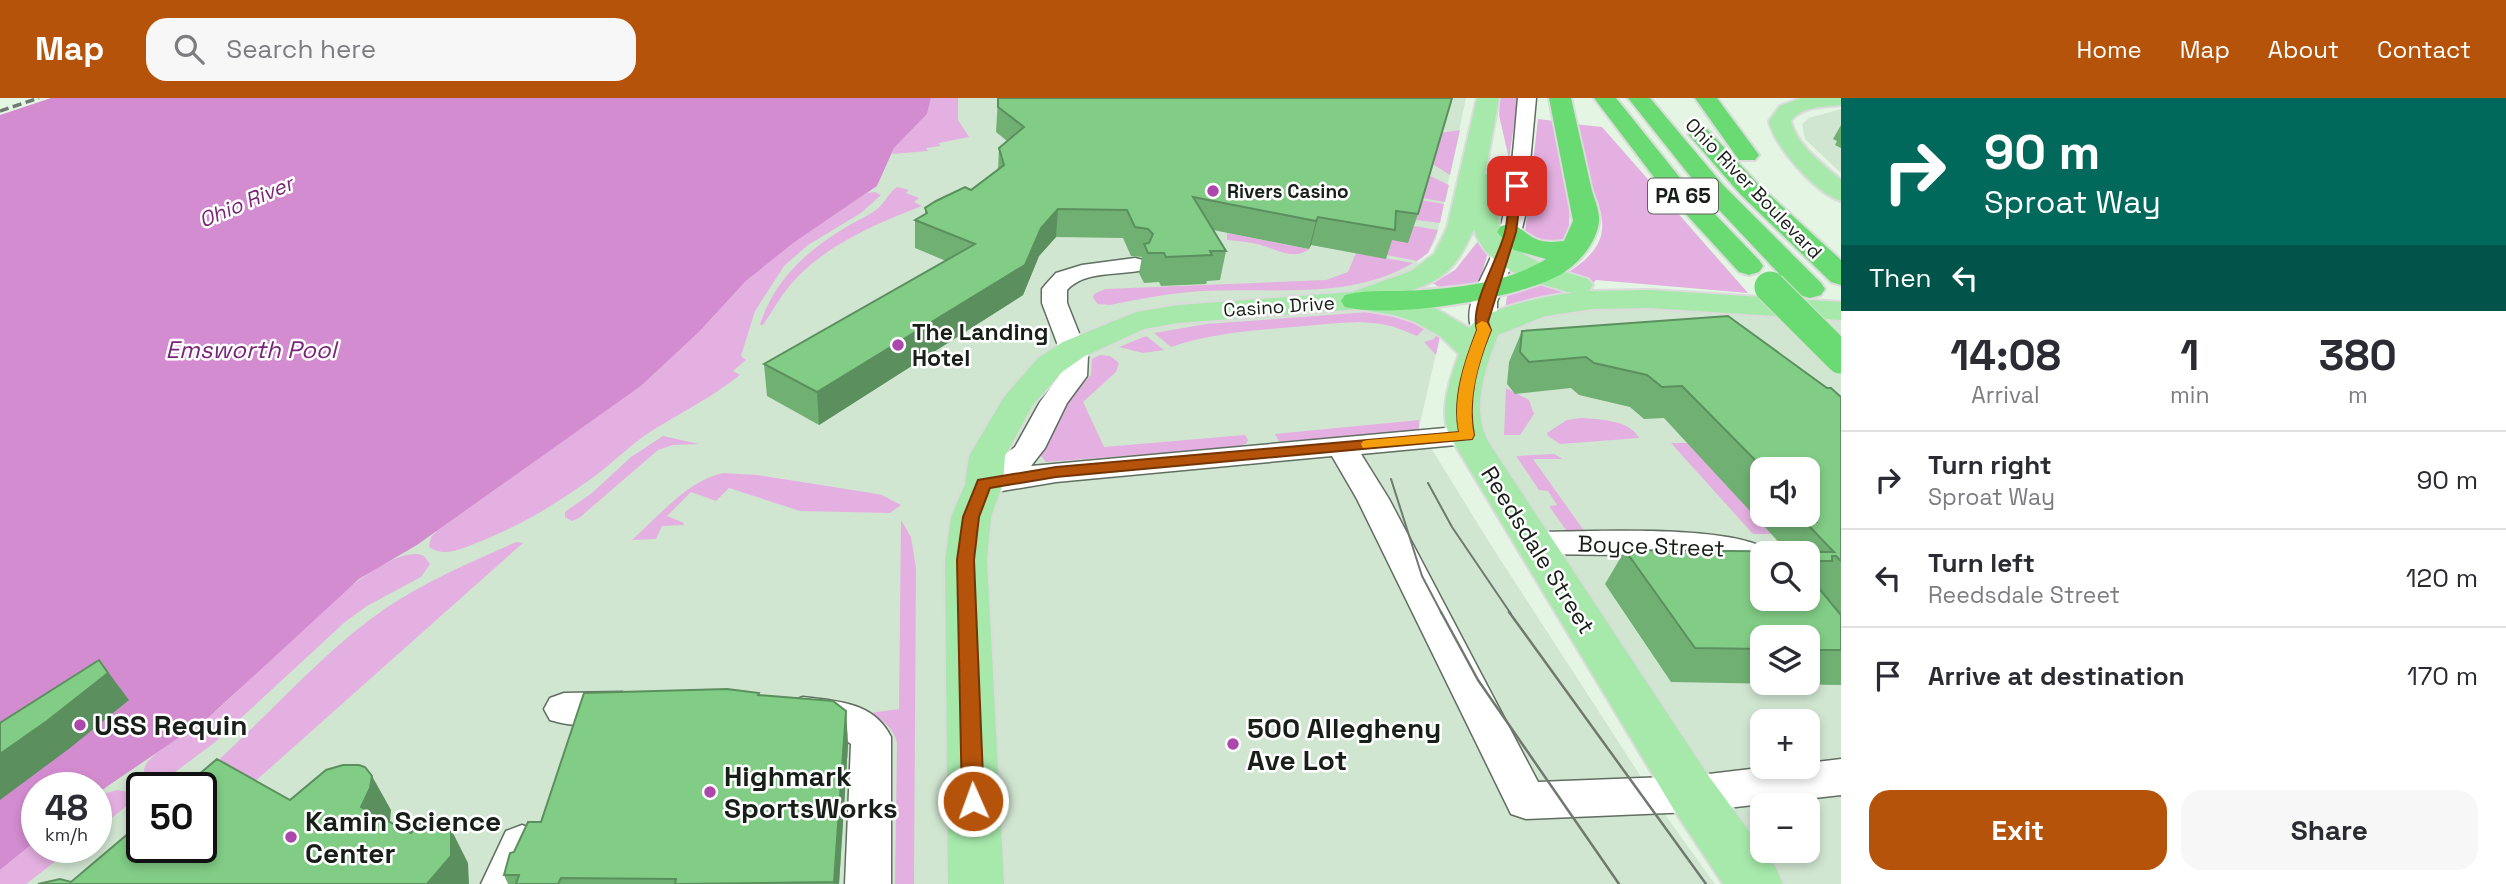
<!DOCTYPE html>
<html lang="en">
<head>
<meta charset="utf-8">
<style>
  body { margin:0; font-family:"Space Grotesk",sans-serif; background:#f7f7f7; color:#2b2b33; height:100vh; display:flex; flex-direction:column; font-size:26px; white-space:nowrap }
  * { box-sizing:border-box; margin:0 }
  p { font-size:23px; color:#7c7c81 }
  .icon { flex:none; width:38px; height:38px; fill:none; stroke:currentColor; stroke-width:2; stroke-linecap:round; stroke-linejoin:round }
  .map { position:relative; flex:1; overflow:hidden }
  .details { display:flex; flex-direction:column; background:#fff; width:665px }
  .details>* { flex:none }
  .banner { background:#00695c; color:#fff; overflow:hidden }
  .controls { position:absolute; left:1750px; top:359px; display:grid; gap:14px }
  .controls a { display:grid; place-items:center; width:70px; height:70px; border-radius:14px; background:#fff; box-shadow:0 4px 10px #0003; font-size:35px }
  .speed { position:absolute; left:21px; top:674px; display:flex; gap:14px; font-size:35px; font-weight:700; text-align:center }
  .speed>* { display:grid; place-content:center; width:91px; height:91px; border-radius:50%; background:#fff; box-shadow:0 4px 10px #0003; line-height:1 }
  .speed small { font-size:18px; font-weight:400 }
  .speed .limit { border:4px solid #111; border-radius:10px; background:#fff; color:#111 }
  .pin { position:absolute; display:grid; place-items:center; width:60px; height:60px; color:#fff; margin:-30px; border-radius:14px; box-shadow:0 4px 10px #0006 }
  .me { position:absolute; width:77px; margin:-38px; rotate:358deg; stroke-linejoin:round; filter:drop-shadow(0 0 5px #0008) }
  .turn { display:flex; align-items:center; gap:24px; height:147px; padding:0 28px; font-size:32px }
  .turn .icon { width:91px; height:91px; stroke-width:2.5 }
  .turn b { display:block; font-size:49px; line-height:60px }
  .then { display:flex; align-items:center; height:66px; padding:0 28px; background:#0003; gap:14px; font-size:26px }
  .eta { display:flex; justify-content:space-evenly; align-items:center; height:119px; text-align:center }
  .eta b { font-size:42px; font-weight:600; line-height:49px }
  .action { display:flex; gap:14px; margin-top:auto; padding:14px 28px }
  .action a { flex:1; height:80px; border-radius:21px; background:#b45309; color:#fff; font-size:28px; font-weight:600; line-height:80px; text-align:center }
  .action a+a { background:#f7f7f7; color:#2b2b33 }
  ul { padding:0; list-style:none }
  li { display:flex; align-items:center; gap:21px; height:98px; padding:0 28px; border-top:2px solid #e1e1e2 }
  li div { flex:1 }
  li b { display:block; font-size:26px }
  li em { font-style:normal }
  header { display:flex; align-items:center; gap:42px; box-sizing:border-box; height:98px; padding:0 35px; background:#b45309; color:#fff }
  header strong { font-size:33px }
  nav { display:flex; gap:38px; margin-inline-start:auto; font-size:24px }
  .search { width:490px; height:63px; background:#f7f7f7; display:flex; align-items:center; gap:18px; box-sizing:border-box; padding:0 24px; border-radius:21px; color:#7c7c81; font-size:26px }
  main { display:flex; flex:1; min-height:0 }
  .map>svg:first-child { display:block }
  .built { fill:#d1e6d1; fill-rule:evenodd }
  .green { fill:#e4b0e1 }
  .water { fill:#d38cd0 }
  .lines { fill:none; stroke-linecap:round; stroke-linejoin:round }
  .minor-casing { stroke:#606e60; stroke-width:3 }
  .major-casing { stroke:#dadbda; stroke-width:4 }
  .highway-casing { stroke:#dadbda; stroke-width:4 }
  .minor { fill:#fff; fill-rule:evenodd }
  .major { fill:#a6e9ab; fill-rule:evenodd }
  .highway { fill:#6adb73; fill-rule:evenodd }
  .tram-far1 { stroke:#6f796f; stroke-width:2 }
  .tram { stroke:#6f796f; stroke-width:2.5 }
  .rail { stroke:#6f796f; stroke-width:3.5; stroke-dasharray:9 4.5; stroke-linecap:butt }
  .highway-bridge-casing { stroke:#dadbda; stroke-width:33; stroke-linecap:butt }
  .highway-bridge { stroke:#6adb73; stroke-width:31 }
  .wall { fill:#70b073; fill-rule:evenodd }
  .shaded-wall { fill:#5b905e }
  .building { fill:#82cd86; stroke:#5b905e; stroke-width:2 }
  .route { fill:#b45309; stroke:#753606; stroke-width:2 }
  .slow { fill:#f59e0b }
  .poi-dot { fill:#ac47ab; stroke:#fff; stroke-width:2.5 }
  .labels { text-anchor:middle; stroke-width:5; stroke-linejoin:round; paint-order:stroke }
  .far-street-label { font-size:19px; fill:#181e18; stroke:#fff }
  .far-poi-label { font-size:19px; font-weight:bold; fill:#181e18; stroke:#fff; text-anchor:start }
  .shield { fill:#fff; stroke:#5d625d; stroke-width:2 }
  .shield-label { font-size:21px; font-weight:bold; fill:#181e18 }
  .far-water-label { font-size:21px; font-style:italic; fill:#792578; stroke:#fff }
  .poi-label { font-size:23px; font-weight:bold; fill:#181e18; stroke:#fff; text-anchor:start }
  .street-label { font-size:23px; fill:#181e18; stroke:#fff }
  .water-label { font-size:24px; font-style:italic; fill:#792578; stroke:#fff }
  .near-poi-label { font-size:28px; font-weight:bold; fill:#181e18; stroke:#fff; text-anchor:start }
</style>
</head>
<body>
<header>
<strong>Map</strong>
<div class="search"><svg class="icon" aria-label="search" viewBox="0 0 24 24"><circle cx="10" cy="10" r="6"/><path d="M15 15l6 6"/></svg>Search here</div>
<nav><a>Home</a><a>Map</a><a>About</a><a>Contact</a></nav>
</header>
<main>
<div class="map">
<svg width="1841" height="786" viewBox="0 0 1841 786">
  <rect width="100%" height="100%" fill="#e4f5e4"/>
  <!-- built -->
  <g class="built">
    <path d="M931,0H1466L1436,141L1428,155L1417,164L1440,238L1419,330L1489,444L1669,722L1715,786H0V772L37,742V749H96V696L208,620L359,481L417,447L641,288L828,121L877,88L894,50ZM142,690H201V749H142Z"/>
    <polygon points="1841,11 1841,75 1805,41 1802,26 1809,20"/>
    <path d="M1568,204L1841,213V786H1755L1467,337L1493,227ZM1762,371H1808V416H1762ZM1762,455H1808V500H1762ZM1762,539H1808V584H1762ZM1762,623H1808V668H1762ZM1762,707H1808V752H1762Z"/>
  </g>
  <!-- green -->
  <g class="green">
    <polygon points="931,0 958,0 958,22 969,39 939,45 940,48 926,50 928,53 892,56 894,50 927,16"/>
    <polygon points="1500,0 1518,0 1509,61 1499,17"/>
    <path d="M1538,21L1555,23C1559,49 1581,127 1562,146L1543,147L1525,136Z"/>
    <path d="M1574,26L1602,29L1748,195L1596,182L1593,185L1564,177C1615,146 1607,122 1586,75C1579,60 1578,41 1574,26Z"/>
    <polygon points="1460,32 1450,77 1431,65 1440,35"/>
    <polygon points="1428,77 1449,87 1445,104 1422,100"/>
    <path d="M897,89L909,92L906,95L919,100L914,104L922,108C875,126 825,147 791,186C780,199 772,214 763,227H760C773,184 805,154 843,131C854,124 866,119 876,112C885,105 889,94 897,89Z"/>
    <path d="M875,94L881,97L861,115L808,147L784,168L755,213L741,258L746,262L733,273L740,277C711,300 680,315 650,334C630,347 614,364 595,378C558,405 522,427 479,444C463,450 445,460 429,449L431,439L438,432L641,288L699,234L746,183L792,145L867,95Z"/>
    <polygon points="1421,102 1444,106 1440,125 1416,122"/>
    <polygon points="1414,128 1438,132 1428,155 1417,163 1387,157 1390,142"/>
    <path d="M1227,135L1309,151C1294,163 1276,151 1261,147C1249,144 1238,143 1227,142Z"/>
    <polygon points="1479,142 1488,154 1479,186 1444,193 1433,185 1455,172"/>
    <path d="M1356,155L1413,165C1349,203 1271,189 1201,193C1170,195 1140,201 1110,207L1098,206L1093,200L1094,196L1105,191L1326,182L1348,174Z"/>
    <polygon points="1544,186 1583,196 1505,211 1507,198"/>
    <path d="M1383,213L1410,218L1440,238L1436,257L1424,244L1434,241L1436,237L1425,230L1417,238C1405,233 1394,228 1381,226C1356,222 1330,226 1305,228C1259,232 1215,234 1171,249L1154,235L1206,226Z"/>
    <polygon points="1146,238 1164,252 1143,255 1119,249"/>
    <polygon points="1100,257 1110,258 1119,265 1116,274 1083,304 1104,349 1245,337 1248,342 1246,346 1232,350 1046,364 1040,357 1071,298 1091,277 1092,261"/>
    <polygon points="1506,290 1529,302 1534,316 1520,337 1504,337"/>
    <path d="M1581,320C1599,321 1630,322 1639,340L1560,346L1548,338L1547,335L1567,322Z"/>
    <polygon points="1419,322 1419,330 1416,333 1288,345 1279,343 1275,336"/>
    <polygon points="663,338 699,346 673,347 658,352 579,420 572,423 565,419 565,414 592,395 631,359"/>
    <polygon points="1671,345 1688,345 1771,436 1753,436"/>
    <polygon points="1554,356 1563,361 1533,361 1585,434 1568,435 1549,408 1557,407 1548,393 1539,392 1516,358"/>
    <path d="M723,375L757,377L865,394L882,397L901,407L890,415L800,413L729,390L716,403L691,394L667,418L684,425L683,427L662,428L656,441L632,442C658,419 688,382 723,375Z"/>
    <path d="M901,422L911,439L916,470L914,786H895L897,644C893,630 883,622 870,615L899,611Z"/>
    <path d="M516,444L523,445L242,695L186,690C256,634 312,561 386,510C426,483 472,464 516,444Z"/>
    <path d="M418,456L424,458L430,466L421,479L367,508L345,524L214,645L171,677L150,684C143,676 142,672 148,663C166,645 190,635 209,619C252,584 366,452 418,456Z"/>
    <polygon points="117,692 128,694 132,699 128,707 96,732 96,698"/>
    <polygon points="37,742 37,749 74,749 26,786 0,786 0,772"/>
  </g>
  <!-- water -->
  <polygon class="water" points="51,0 931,0 927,16 894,50 877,88 793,145 746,183 699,234 641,288 417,447 359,481 208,620 96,696 96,690 37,690 37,742 0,772 0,17"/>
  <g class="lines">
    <defs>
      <g id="minor">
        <path d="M1518,0H1536L1525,118L1516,155L1497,204V232L1493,237L1484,240L1475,237C1458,213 1484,179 1492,156C1511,106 1513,52 1518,0Z"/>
        <path d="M1135,160L1143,162L1147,167L1143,172C1119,178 1085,172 1067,192V205L1088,258L1087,278L1067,305L1045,350L1031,368L1467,328L1477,331L1482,337L1477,343L1467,346L1361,356L1389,401L1538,684L1692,678L1776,668H1808V665L1841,661V697L1692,714L1526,721L1511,716L1357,401L1332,358L1056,384L984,396L973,393L968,386L973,379L1015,349L1040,304L1059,278L1062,258L1042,205V191L1046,186L1056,175L1082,167Z"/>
        <path d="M1534,434C1584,434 1739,425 1772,455H1762V477C1741,471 1738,461 1712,458L1534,456L1522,453L1517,445L1522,437Z"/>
        <path d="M622,594L636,599L642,610L636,621C611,629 575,630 550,622L544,611L550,600L564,595Z"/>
        <path d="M803,599C837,603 874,604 891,639V786H845L851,646C830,629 814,634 789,626L783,615L789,604Z"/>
        <polygon points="522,727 538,733 544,747 527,786 481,786 506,733"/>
      </g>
      <g id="major">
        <path d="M1477,0H1499L1485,76L1501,77L1504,82C1503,96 1497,112 1499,126C1505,158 1561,173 1588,181L1593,187L1589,193L1650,192L1841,204V222L1650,210L1593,211L1545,218L1498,237C1485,271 1470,312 1489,345L1710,680L1775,768L1783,786H1723L1674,712L1449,337C1439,311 1450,281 1459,256L1440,238L1413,223L1394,217L1358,211L1178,225L1144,231L1085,258L1062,274L1032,308L1005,358L1003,386L991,419L987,462L1004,786H948L945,462L951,419L965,386L969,358L1004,299L1038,260L1063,244L1136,214L1178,207L1352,194L1411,173L1434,156L1447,130ZM1474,131C1485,171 1538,186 1573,195C1549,197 1484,210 1469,230L1435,210L1395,199C1443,181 1452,178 1474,131Z"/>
        <path d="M1801,0H1841V7C1825,9 1801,8 1791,23C1797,48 1822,65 1841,82V103C1817,97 1773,47 1769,23L1780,8Z"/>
      </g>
      <g id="highway">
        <path d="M1549,0H1571C1578,31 1585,62 1592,93C1595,102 1600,115 1599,124C1596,145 1580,164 1563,175C1521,201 1393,221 1345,209L1341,203L1345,197C1363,192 1381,193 1399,193C1448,191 1504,187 1546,161L1514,152L1497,134L1501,128C1519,124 1521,134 1536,141C1545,145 1555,144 1564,143L1573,123Z"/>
        <polygon points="1594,0 1616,0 1681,81 1759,162 1763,168 1759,174 1749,177 1739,174 1663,91"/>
        <polygon points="1628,0 1650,0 1724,88 1821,185 1825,191 1821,197 1810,200 1799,197 1706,98"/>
        <polygon points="1695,0 1717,0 1759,57 1755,62 1739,62"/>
        <polygon points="1699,29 1707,31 1759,87 1841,162 1841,187 1831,184 1741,97 1688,36 1691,31"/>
      </g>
    </defs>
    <!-- minor casing -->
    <use href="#minor" class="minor-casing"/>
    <!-- major casing -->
    <use href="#major" class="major-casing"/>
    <!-- highway casing -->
    <use href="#highway" class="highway-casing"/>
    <!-- minor -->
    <use href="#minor" class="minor"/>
    <!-- major -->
    <use href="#major" class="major"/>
    <!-- highway -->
    <use href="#highway" class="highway"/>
    <!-- tram-far1 -->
    <g class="tram-far1">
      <polyline points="1391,381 1422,478 1442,516"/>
      <polyline points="1428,385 1452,429 1511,516"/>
    </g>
    <!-- tram -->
    <g class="tram">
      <polyline points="1441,514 1478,582 1619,786"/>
      <polyline points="1509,514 1706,786"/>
    </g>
    <!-- rail -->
    <polyline class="rail" points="0,13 39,0"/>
    <defs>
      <polyline id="highway-bridge" points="1770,189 1841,260"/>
    </defs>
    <!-- highway-bridge casing -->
    <use href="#highway-bridge" class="highway-bridge-casing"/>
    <!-- highway-bridge -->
    <use href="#highway-bridge" class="highway-bridge"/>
  </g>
  <!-- wall -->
  <g class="wall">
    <polygon points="998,0 1418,116 1408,145 1392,142 1386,161 1311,147 1309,151 1213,132 1226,153 1220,182 1207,183 1206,186 1161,188 1159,184 1144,185 1139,175 1142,159 1131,158 1123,140 1056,139 1039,158 1023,197 819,327 767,298 764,266 946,163 915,150 915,122 925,116 925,110 971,92 998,72 999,50 1007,43 996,34"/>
    <polygon points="1841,27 1841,50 1835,47 1837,43 1833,41"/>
    <path d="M1522,233L1827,290L1841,299V587L1671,584L1605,486L1625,452L1783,454L1785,451L1664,320L1644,321L1630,309L1579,297L1571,290L1515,296L1507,286L1509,264ZM1762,371H1808V416H1762ZM1808,455V500H1762ZM1762,539H1808V584H1762Z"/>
    <polygon points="759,597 846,613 848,647 839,786 508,786 504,777 514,754 541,724"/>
  </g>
  <!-- shaded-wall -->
  <g class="shaded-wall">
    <polygon points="1058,111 1056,139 1039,158 1023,197 819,327 817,294"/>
    <polygon points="1318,119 1311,147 1309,151 1316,123"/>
    <polygon points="99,562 129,602 70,650 0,702 0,656"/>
    <polygon points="846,613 848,647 839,786 834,786"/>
    <polygon points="372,678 391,712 390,724 361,709"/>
    <polygon points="451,731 468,765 469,786 427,786"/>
  </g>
  <!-- building -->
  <g class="building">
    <polygon points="998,0 1452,0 1418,116 1396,113 1395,132 1318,119 1316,123 1193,99 1226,153 1210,153 1212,157 1166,159 1164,155 1148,155 1144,146 1149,145 1153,136 1148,131 1135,129 1127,112 1058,111 1041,130 1025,167 817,294 764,266 975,146 915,122 927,115 925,110 936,103 965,89 971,92 1004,67 999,50 1024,29 998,9"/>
    <polygon points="1728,218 1827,290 1831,290 1841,299 1841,463 1836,458 1832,458 1832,463 1808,463 1808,455 1762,455 1762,500 1808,500 1808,477 1841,517 1841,552 1808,552 1808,539 1762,539 1762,551 1695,550 1625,452 1834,454 1805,424 1816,424 1808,415 1808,371 1764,371 1682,288 1662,289 1647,277 1594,265 1586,259 1529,264 1520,254 1522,233"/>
    <polygon points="99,562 108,575 47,623 0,656 0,625"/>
    <polygon points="727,591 759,595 758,597 833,603 846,613 834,784 675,786 676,781 561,780 558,786 516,786 519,777 504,777 510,755 514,754 528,724 541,724 584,595"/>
    <polygon points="217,661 290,702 326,672 343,667 359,667 365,669 372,678 370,690 361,709 411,735 425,719 451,731 451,758 427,786 38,786 60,781 71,784 142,724 142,749 201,749 201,690 183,690"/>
  </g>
  <!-- route -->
  <path class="route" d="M1513,85L1522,88L1516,134L1488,224L1491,232C1477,266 1467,302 1474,337L1472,341L1056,379L990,390L979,419L974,462L984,703L981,710L973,712L966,710L962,703L957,462L963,419L978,382L1056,369L1459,334C1452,300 1465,263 1477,232C1469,207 1499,160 1505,134C1509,118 1507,100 1513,85Z"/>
  <!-- slow -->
  <path class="slow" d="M1482,223L1487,225L1491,232C1478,265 1467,303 1474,337L1472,341L1363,350L1361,346L1363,343L1368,342L1459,334C1452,301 1465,262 1477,232L1476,227Z"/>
  <!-- markers -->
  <g class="poi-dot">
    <circle cx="1213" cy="93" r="7"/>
    <circle cx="898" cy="247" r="7"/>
    <circle cx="80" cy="627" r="7"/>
    <circle cx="1233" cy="646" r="7"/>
    <circle cx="710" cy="694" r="7"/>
    <circle cx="291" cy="739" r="7"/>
  </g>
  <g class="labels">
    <!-- far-street labels -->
    <g class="far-street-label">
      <text transform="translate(1754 90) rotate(46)" y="7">Ohio River Boulevard</text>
      <text transform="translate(1279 208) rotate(-4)" y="7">Casino Drive</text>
    </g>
    <!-- far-poi labels -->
    <g class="far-poi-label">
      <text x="1227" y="100">Rivers Casino</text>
    </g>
    <!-- shield labels -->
    <rect class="shield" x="1648" y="80.5" width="70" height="35" rx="5"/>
    <g class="shield-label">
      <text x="1683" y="105">PA 65</text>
    </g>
    <!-- far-water labels -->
    <g class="far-water-label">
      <text transform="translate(246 104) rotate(-23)" y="7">Ohio River</text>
    </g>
    <!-- poi labels -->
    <g class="poi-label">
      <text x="912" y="242">The Landing<tspan x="912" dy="26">Hotel</tspan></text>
    </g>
    <!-- street labels -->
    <g class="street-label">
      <text transform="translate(1651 448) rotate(2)" y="8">Boyce Street</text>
      <text transform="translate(1538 452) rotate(58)" y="8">Reedsdale Street</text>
    </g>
    <!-- water labels -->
    <g class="water-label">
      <text x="251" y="260">Emsworth Pool</text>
    </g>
    <!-- near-poi labels -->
    <g class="near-poi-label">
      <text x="94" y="637">USS Requin</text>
      <text x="1247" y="640">500 Allegheny<tspan x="1247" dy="32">Ave Lot</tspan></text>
      <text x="724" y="688">Highmark<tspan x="724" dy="32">SportsWorks</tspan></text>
      <text x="305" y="733">Kamin Science<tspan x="305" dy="32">Center</tspan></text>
    </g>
  </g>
</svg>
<div class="controls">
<a><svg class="icon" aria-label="sound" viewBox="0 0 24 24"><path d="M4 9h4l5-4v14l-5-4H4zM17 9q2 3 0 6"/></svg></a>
<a><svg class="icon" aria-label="search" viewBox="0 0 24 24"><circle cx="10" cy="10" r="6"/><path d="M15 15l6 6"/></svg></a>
<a><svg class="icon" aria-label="layers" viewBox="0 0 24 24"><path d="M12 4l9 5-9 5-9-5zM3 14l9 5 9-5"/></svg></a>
<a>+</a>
<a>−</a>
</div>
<div class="speed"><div>48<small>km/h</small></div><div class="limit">50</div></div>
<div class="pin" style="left:1517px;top:88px;background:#d93025"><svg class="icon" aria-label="arrive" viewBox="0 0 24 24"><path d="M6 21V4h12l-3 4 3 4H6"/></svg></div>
<svg class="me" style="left:973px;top:703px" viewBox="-20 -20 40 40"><circle r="17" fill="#b45309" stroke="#fff" stroke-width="3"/><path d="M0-11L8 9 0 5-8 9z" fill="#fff"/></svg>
</div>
<section class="details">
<div class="banner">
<div class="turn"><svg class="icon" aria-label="right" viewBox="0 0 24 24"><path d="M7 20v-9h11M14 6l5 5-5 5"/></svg><div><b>90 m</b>Sproat Way</div></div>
<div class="then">Then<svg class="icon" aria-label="left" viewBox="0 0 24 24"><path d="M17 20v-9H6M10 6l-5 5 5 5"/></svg></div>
</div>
<div class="eta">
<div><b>14:08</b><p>Arrival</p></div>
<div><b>1</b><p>min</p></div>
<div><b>380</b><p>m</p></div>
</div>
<ul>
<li><svg class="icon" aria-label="right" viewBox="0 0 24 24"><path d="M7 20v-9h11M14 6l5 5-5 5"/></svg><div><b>Turn right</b><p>Sproat Way</p></div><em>90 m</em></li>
<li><svg class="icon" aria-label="left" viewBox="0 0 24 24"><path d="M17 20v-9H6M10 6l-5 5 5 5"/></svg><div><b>Turn left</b><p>Reedsdale Street</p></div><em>120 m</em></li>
<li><svg class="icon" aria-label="arrive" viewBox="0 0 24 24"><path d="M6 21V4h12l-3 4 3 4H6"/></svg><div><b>Arrive at destination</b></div><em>170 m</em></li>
</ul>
<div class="action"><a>Exit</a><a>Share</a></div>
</section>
</main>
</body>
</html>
